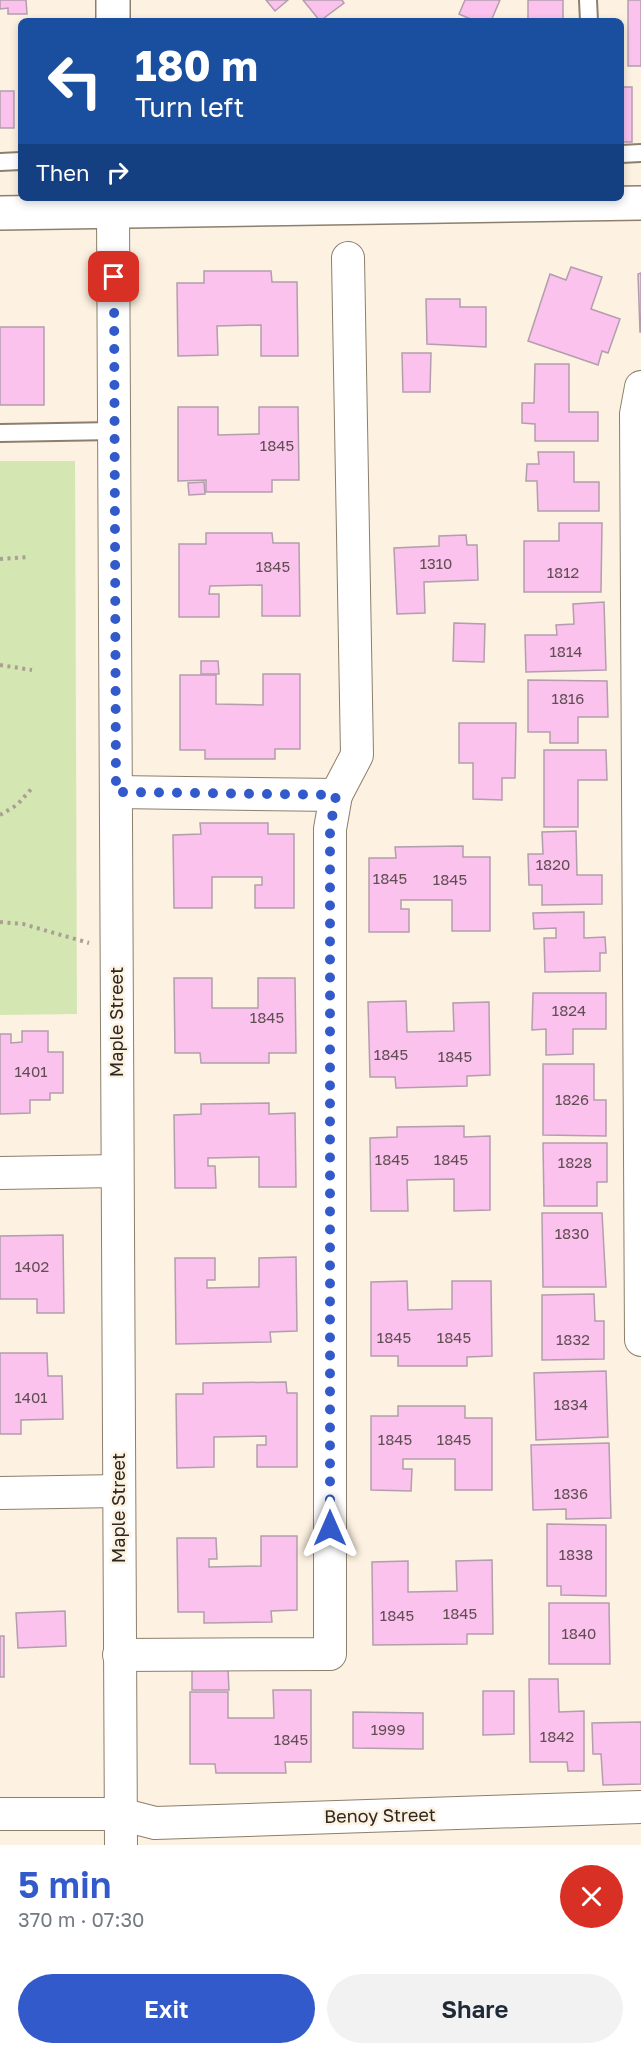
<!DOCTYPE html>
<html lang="en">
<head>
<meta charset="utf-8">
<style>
  body { margin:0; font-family:"Golos Text",sans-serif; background:#f2f2f3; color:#1f2937; height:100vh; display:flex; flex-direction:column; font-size:22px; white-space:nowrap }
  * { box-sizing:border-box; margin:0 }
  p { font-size:20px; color:#747a83 }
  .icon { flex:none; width:33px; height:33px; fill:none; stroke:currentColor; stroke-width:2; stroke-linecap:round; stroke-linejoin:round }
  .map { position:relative; height:1845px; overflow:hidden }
  .panel { display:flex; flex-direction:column; background:#fff; flex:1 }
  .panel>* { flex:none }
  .banner { position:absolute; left:18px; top:18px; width:606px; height:183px; border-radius:9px; box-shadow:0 3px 9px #0003; background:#1a4fa0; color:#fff; overflow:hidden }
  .pin { position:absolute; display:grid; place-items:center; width:51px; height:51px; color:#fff; margin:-26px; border-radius:12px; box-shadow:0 3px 9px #0006 }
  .me { position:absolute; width:66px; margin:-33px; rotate:0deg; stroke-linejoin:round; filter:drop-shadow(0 0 4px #0008) }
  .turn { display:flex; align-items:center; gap:21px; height:126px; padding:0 18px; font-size:27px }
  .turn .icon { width:78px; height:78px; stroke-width:2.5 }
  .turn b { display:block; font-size:42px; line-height:51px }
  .then { display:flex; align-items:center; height:57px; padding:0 18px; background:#0003; gap:12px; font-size:22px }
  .round { display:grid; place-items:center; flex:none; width:63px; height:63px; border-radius:32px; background:#f2f2f3 }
  .summary { display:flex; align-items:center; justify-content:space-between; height:102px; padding:0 18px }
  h1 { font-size:36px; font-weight:600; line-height:45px; color:#335acb }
  .button { display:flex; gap:12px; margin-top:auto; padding:12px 18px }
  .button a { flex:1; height:69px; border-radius:36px; background:#335acb; color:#fff; font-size:24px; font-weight:600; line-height:69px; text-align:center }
  .button a+a { background:#f2f2f3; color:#1f2937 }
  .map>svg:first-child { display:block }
  .green { fill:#d4e7b3 }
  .building { fill:#fac2ed; stroke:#b29ead; stroke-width:1.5 }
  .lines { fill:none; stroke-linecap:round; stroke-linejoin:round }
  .service-casing { stroke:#8c7f6c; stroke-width:20 }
  .minor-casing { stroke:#8c7f6c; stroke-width:34 }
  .tertiary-casing { stroke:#8c7f6c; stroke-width:36 }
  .secondary-casing { stroke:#8c7f6c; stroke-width:36 }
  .path { stroke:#a9a093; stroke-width:4; stroke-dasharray:3 4.5; stroke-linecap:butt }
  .service { stroke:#fff; stroke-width:16 }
  .minor { stroke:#fff; stroke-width:32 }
  .tertiary { stroke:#fff; stroke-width:33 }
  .secondary { stroke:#fff; stroke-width:33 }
  .route { stroke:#335acb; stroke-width:10; stroke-dasharray:0 18 }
  .labels { text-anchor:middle; stroke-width:5; stroke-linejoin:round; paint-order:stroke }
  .number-label { font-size:15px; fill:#604e53 }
  .street-label { font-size:18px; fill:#2d2820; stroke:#fdf1e1 }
</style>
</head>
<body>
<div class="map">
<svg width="641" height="1845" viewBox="0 0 641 1845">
  <rect width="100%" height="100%" fill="#fdf1e1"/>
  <!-- green -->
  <polygon class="green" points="0,461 75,461 77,1014 0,1015"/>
  <!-- building -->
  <g class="building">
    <polygon points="0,0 26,0 27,14 8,14 8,8 0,9"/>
    <polygon points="266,0 288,0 275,11"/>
    <polygon points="303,0 342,0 344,3 320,21"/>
    <polygon points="465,0 500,0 491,21 475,21 459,14"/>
    <rect x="528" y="0" width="35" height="21"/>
    <rect x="628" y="0" width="13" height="66"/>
    <rect x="621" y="87" width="11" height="55"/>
    <rect x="0" y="91" width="14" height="37"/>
    <polygon points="571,267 602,277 591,309 620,319 608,353 602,351 598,365 528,341 550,274 566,280"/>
    <polygon points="204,271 271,271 272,282 297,282 298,356 261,356 261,325 217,326 218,355 178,356 177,283 204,283"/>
    <polygon points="641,273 641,332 640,332 638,274"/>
    <polygon points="426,299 460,299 460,307 486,307 486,347 427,344"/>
    <rect x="0" y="327" width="44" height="78"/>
    <polygon points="402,353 431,353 430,392 403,392"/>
    <polygon points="535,364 569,364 569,412 598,412 598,441 535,441 535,424 522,423 522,403 534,403"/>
    <polygon points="178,407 218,407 218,435 259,434 259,407 298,407 299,480 272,480 272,492 206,492 206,480 178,481"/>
    <polygon points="538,452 574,452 574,482 599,482 599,511 538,511 537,481 526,481 527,464 539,464"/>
    <polygon points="204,482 205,494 189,495 188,483"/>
    <polygon points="559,523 602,523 601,592 524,592 524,541 559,541"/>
    <polygon points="206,533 272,533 273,543 299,543 300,616 262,616 262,585 210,586 209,594 219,594 219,617 179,617 179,544 206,544"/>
    <polygon points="466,535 467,545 477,545 478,580 424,582 425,613 397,614 394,548 439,546 439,536"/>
    <polygon points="604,602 606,670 526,672 525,635 557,635 556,625 574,624 573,604"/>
    <polygon points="454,623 485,624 484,662 453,661"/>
    <polygon points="201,661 218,661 219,674 201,674"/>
    <polygon points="263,674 300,674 300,749 275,749 275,759 205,759 205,750 180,750 180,675 216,675 216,704 263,705"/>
    <polygon points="528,680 607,681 608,717 578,717 578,743 550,743 550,732 528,732"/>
    <polygon points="459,723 516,723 515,778 502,778 502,800 473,799 473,763 459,763"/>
    <polygon points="544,750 606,750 607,780 578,780 578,827 544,827"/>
    <polygon points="200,823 268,823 268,834 294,834 294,908 255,908 255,885 262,885 262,877 212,877 212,908 174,908 173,835 201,834"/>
    <polygon points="576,831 577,875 602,875 602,904 542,905 542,885 529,885 528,854 543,854 542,832"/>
    <polygon points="463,846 463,857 490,857 490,931 452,931 452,900 401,900 401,909 409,909 409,932 369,932 369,858 396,858 395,847"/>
    <polygon points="584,912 584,938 605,937 606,953 600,953 600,971 545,972 544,938 556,938 556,928 534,929 533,913"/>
    <polygon points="174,978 212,978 212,1008 258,1008 258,978 295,978 296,1053 269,1053 269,1063 201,1063 200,1053 175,1053"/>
    <polygon points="533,993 606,993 606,1029 573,1029 573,1054 546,1055 546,1029 532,1030"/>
    <polygon points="406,1001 407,1032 454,1031 453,1003 489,1002 490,1075 467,1076 467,1086 396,1088 395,1077 370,1077 368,1002"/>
    <polygon points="22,1031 48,1031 48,1052 63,1052 63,1093 50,1093 50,1100 30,1100 30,1113 0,1114 0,1034 11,1034 11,1043 22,1042"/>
    <polygon points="543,1064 594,1064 594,1100 606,1100 606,1136 543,1135"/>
    <polygon points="269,1103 269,1114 295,1113 296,1187 259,1187 259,1157 208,1158 208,1166 215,1166 216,1188 175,1188 174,1115 201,1114 201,1104"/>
    <polygon points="464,1126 464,1137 490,1136 490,1210 454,1211 454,1179 407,1180 408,1211 371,1211 370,1138 397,1137 397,1127"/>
    <polygon points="543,1143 607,1143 607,1182 597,1182 597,1206 544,1206"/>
    <polygon points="542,1213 602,1213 606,1287 543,1287"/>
    <polygon points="63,1235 64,1313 37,1313 37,1299 0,1299 0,1236"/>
    <polygon points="296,1257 297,1331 270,1332 271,1342 176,1344 175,1258 215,1258 215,1280 207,1280 207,1288 259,1287 259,1258"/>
    <polygon points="407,1281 408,1310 452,1309 452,1281 491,1281 492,1356 467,1357 467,1366 398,1366 398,1356 371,1356 371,1282"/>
    <polygon points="594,1294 595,1321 604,1321 604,1359 542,1360 542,1295"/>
    <polygon points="0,1353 47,1353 48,1376 62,1376 63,1419 21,1420 21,1434 0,1434"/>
    <polygon points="606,1371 608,1437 536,1440 534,1373"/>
    <polygon points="286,1382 287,1393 297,1393 297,1467 257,1467 257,1445 266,1445 266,1436 214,1437 214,1467 177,1468 176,1394 203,1394 203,1383"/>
    <polygon points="398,1406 465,1406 465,1418 492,1418 492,1490 455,1490 455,1459 403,1459 403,1469 412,1469 411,1491 371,1490 371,1416 398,1416"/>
    <polygon points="609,1443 611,1518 566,1519 566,1509 533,1510 531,1445"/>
    <polygon points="547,1524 606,1525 606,1596 561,1595 561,1586 547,1586"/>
    <polygon points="261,1536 297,1536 297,1610 271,1611 272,1622 204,1623 204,1612 178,1612 177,1538 216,1538 217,1559 209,1559 209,1567 261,1566"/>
    <polygon points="492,1560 493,1634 467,1634 467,1644 373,1645 372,1562 408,1561 408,1592 457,1591 456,1561"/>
    <polygon points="549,1603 609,1603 610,1664 549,1664"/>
    <polygon points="65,1611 66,1646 18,1648 16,1613"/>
    <rect x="0" y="1636" width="4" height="41"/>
    <polygon points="192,1669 228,1669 229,1690 192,1690"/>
    <polygon points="529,1679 558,1679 559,1712 584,1711 584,1771 568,1771 567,1762 530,1762"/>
    <polygon points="273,1690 311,1690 311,1762 285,1762 286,1773 216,1773 215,1764 190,1764 190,1692 228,1692 228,1718 274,1718"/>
    <polygon points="483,1691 514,1691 514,1734 483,1735"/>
    <polygon points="353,1712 423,1713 423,1749 353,1748"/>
    <polygon points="641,1722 641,1784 603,1785 601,1754 593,1754 592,1723"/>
  </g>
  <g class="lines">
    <defs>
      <g id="service">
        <polyline points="588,0 589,21"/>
        <polyline points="621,154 641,153"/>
        <polyline points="0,162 21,161"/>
        <polyline points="0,433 114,431"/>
      </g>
      <g id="minor">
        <polyline points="113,211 121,1845"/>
        <polyline points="641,387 636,414 641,1340"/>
        <polyline points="116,792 336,795 357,755 348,258"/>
        <polyline points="0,1173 117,1171"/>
        <polyline points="0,1493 119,1491"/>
        <polyline points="119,1655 330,1654 330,829 336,795"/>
        <polyline points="0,1814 120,1814 155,1823 641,1807"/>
      </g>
      <polyline id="tertiary" points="113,21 113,0"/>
      <polyline id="secondary" points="0,213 641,203"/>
    </defs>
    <!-- service casing -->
    <use href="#service" class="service-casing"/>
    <!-- minor casing -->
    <use href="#minor" class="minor-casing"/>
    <!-- tertiary casing -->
    <use href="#tertiary" class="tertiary-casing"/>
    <!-- secondary casing -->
    <use href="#secondary" class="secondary-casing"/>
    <!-- path -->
    <g class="path">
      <polyline points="0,559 28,557"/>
      <polyline points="0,665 32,670"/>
      <polyline points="0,815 17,805 33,787"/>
      <polyline points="0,922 23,924 89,943"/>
    </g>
    <!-- service -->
    <use href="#service" class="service"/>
    <!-- minor -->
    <use href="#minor" class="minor"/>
    <!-- tertiary -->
    <use href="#tertiary" class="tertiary"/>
    <!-- secondary -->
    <use href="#secondary" class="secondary"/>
  </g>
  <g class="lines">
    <!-- route -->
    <polyline class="route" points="114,277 116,792 336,795 330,829 330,1528"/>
  </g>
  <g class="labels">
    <!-- number labels -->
    <g class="number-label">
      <text x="277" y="451">1845</text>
      <text x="436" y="569">1310</text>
      <text x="273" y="572">1845</text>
      <text x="563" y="578">1812</text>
      <text x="566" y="657">1814</text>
      <text x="568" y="704">1816</text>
      <text x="553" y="870">1820</text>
      <text x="390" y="884">1845</text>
      <text x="450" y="885">1845</text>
      <text x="569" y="1016">1824</text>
      <text x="267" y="1023">1845</text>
      <text x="391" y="1060">1845</text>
      <text x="455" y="1062">1845</text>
      <text x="31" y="1077">1401</text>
      <text x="572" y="1105">1826</text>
      <text x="392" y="1165">1845</text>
      <text x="451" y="1165">1845</text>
      <text x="575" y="1168">1828</text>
      <text x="572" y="1239">1830</text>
      <text x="32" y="1272">1402</text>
      <text x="394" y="1343">1845</text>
      <text x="454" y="1343">1845</text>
      <text x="573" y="1345">1832</text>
      <text x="31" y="1403">1401</text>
      <text x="571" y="1410">1834</text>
      <text x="395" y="1445">1845</text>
      <text x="454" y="1445">1845</text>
      <text x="571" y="1499">1836</text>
      <text x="576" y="1560">1838</text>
      <text x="460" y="1619">1845</text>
      <text x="397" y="1621">1845</text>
      <text x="579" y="1639">1840</text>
      <text x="388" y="1735">1999</text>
      <text x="557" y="1742">1842</text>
      <text x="291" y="1745">1845</text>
    </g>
    <!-- street labels -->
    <g class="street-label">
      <text transform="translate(117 1022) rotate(-90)" y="6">Maple Street</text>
      <text transform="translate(119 1508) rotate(-90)" y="6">Maple Street</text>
      <text transform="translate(380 1816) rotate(-1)" y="6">Benoy Street</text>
    </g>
  </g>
</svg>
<div class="pin" style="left:114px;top:277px;background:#d93025"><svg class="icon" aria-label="arrive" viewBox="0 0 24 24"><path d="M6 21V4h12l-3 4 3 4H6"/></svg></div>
<svg class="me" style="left:330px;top:1528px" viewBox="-20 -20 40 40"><path d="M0-17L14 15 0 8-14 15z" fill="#335acb" stroke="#fff" stroke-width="4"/></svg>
<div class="banner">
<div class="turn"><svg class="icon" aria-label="left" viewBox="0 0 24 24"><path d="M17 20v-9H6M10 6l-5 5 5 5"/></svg><div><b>180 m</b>Turn left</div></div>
<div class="then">Then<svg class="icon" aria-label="right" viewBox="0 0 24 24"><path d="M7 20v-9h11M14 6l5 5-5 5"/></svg></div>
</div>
</div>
<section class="panel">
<div class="summary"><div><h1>5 min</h1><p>370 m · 07:30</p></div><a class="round" style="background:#d93025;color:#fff"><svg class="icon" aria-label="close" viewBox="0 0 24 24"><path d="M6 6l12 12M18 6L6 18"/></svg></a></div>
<div class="button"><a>Exit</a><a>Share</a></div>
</section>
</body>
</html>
